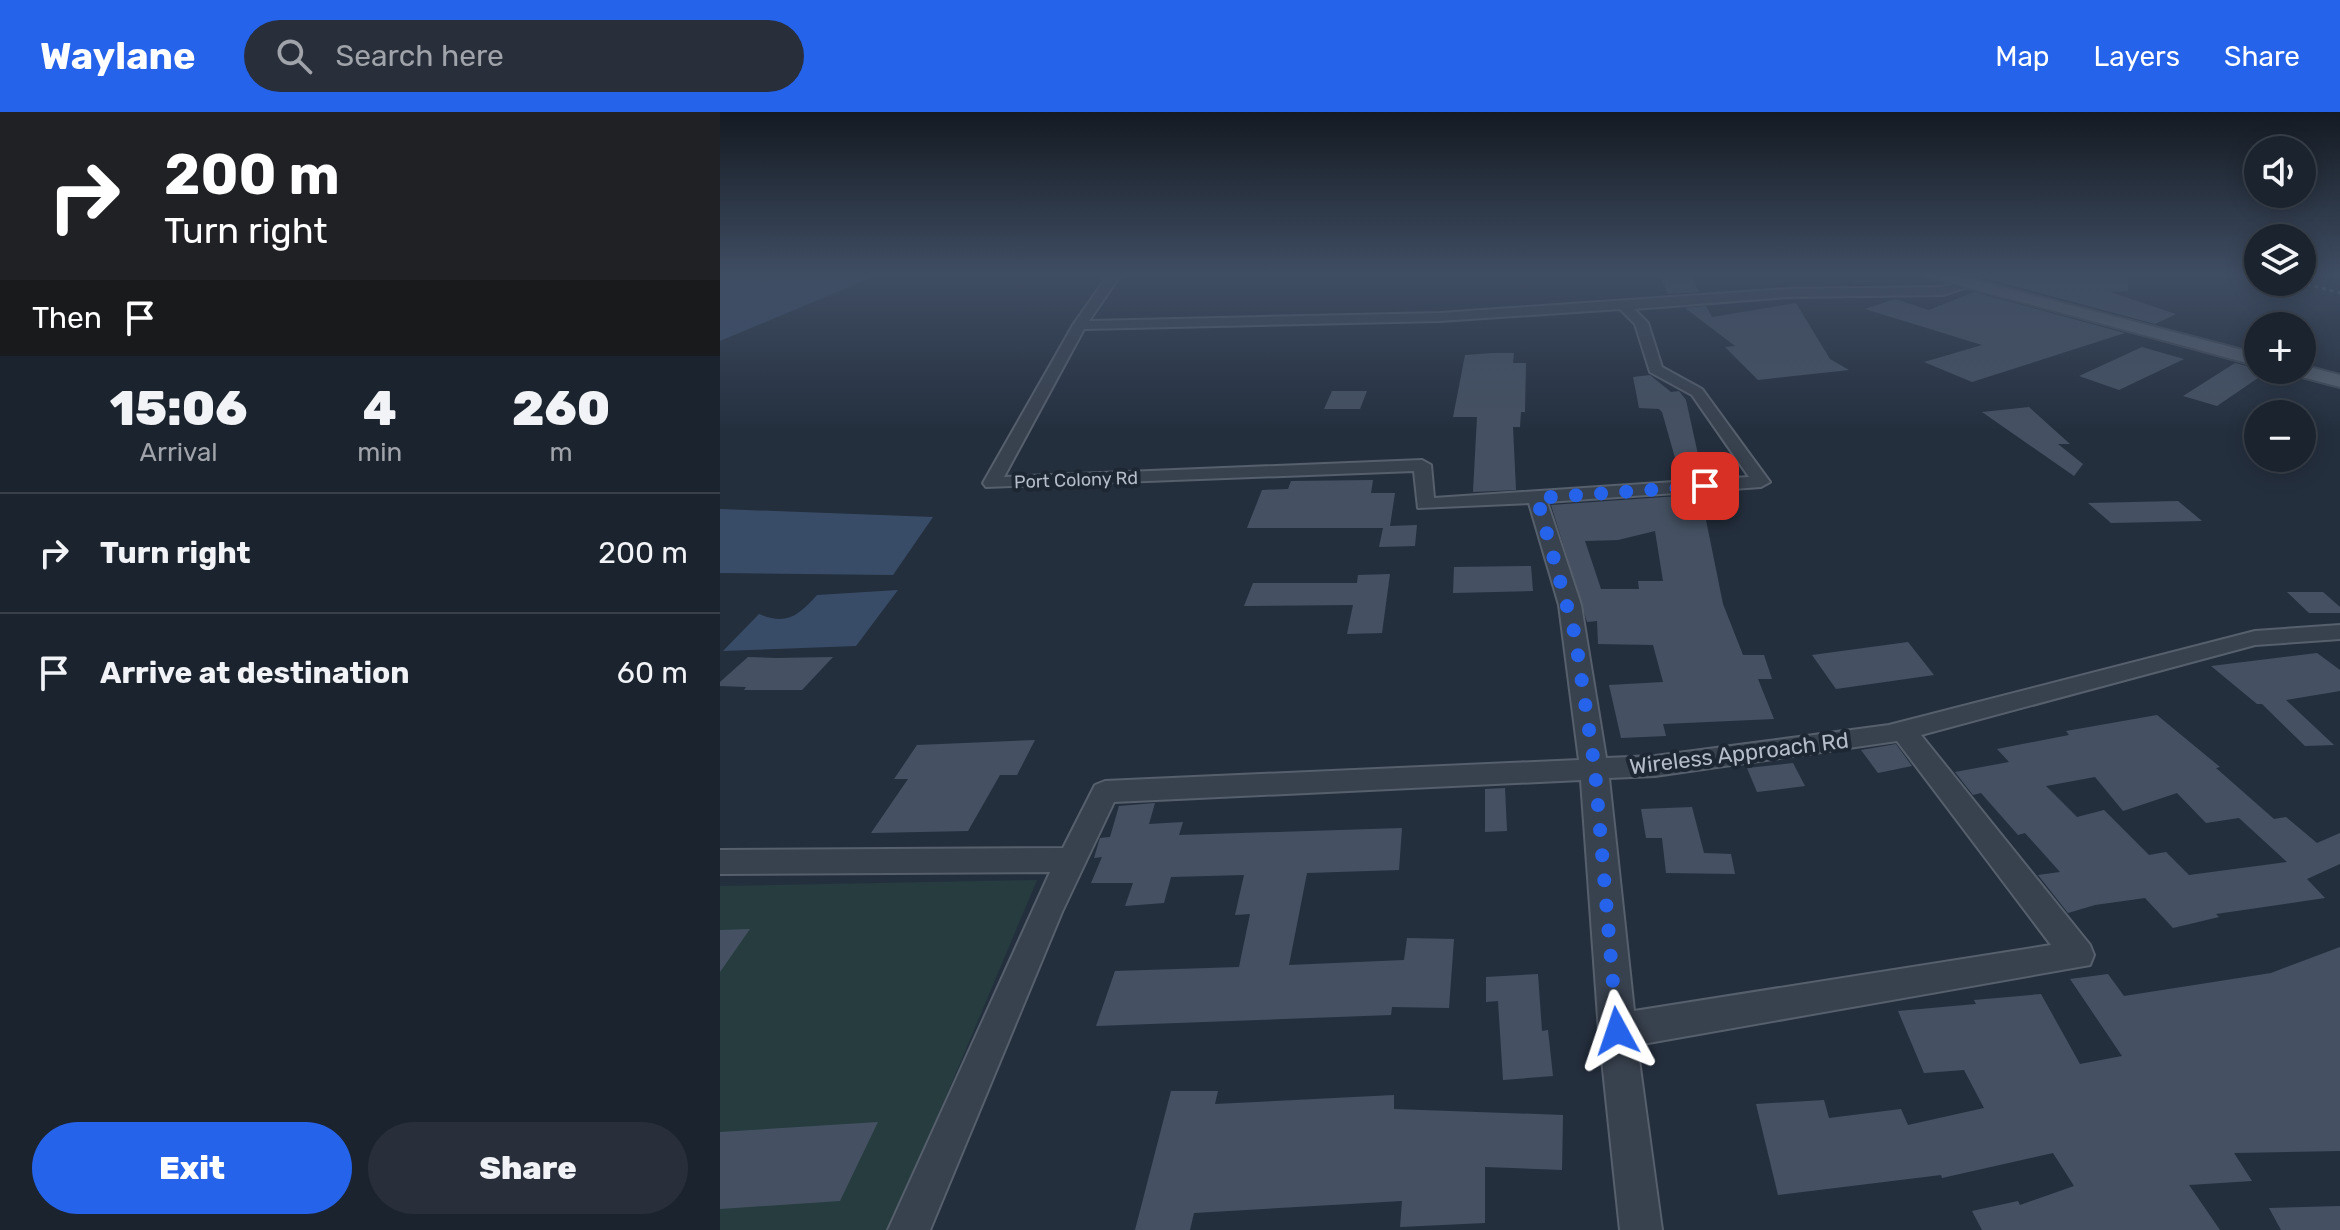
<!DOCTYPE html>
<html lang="en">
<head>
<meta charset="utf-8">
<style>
  body { margin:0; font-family:Rubik,sans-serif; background:#282f3a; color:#f1f3f6; height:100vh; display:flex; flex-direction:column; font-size:30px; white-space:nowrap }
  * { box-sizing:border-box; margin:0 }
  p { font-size:26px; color:#a0a4aa }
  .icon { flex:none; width:44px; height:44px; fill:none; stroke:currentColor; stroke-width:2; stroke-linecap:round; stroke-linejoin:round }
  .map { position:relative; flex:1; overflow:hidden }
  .details { display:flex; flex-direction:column; background:#1b232e; width:720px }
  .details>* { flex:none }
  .top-card { background:#202124; color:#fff; overflow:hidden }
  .buttons { position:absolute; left:1524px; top:24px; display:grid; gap:16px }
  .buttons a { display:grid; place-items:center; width:72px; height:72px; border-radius:50%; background:#1b232e; box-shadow:0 4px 20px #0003,0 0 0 2px #39404a; font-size:40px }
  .pin { position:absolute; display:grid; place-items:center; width:68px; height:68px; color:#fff; margin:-34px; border-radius:16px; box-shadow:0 4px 12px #0006 }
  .me { position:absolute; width:88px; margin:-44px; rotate:355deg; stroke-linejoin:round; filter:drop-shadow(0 0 6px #0008) }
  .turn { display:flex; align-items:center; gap:28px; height:168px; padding:0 32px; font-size:36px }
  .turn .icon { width:104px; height:104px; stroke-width:2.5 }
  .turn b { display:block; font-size:56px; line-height:68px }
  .then { display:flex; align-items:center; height:76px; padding:0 32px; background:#0003; gap:16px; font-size:30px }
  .eta { display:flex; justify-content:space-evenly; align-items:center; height:136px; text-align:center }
  .eta b { font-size:48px; font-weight:800; line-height:56px }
  .cta { display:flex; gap:16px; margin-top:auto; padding:16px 32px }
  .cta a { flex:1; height:92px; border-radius:48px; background:#2563eb; color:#fff; font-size:32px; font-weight:800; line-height:92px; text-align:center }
  .cta a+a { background:#282f3a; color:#f1f3f6 }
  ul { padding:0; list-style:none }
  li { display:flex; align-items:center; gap:24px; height:120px; padding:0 32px; border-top:2px solid #39404a }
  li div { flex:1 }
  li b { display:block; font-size:30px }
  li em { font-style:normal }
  header { display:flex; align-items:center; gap:48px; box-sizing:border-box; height:112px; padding:0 40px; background:#2563eb; color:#fff }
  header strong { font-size:38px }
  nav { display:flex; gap:44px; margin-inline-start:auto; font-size:28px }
  .search { width:560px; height:72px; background:#282f3a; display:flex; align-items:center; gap:20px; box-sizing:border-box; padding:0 28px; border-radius:44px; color:#a0a4aa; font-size:30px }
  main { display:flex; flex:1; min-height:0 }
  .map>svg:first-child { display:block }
  .green { fill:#263c3f }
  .water { fill:#394c67 }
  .building { fill:#455162; fill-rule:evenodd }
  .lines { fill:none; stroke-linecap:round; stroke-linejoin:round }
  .minor-casing { stroke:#565f6c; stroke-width:4 }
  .major-casing { stroke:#414a57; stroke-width:4 }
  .minor { fill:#38414e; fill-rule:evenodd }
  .major { fill:#56606e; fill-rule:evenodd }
  .rail { stroke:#5a6575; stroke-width:3; stroke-dasharray:4 4; stroke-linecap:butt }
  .route { stroke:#2563eb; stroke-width:14; stroke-dasharray:0 25.2 }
  .labels { text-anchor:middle; stroke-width:8; stroke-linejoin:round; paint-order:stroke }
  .far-street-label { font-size:18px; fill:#b4bcc9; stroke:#1d2633 }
  .street-label { font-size:22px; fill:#b4bcc9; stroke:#1d2633 }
</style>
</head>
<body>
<header>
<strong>Waylane</strong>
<div class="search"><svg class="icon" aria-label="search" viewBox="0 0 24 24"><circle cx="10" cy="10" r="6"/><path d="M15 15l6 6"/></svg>Search here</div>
<nav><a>Map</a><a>Layers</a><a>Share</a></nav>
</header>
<main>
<section class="details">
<div class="top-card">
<div class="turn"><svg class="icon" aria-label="right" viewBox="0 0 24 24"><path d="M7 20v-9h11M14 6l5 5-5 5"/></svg><div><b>200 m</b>Turn right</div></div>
<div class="then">Then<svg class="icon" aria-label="arrive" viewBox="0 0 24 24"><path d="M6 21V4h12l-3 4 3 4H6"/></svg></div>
</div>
<div class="eta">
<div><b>15:06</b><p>Arrival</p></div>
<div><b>4</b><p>min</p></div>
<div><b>260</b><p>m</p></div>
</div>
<ul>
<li><svg class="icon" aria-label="right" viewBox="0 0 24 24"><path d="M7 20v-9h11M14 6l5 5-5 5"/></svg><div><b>Turn right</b></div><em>200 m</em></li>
<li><svg class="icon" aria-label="arrive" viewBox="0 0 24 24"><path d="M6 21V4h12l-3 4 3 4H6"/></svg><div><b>Arrive at destination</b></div><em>60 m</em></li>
</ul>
<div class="cta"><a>Exit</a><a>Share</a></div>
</section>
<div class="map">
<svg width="1620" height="1118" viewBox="0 0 1620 1118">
  <rect width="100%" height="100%" fill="#242f3e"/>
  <!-- green -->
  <polygon class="green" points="317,768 170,1118 0,1118 0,774"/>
  <!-- water -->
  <g class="water">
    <polygon points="0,162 160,162 0,229"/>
    <polygon points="0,397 213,405 173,463 0,461"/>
    <path d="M178,478L136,534L3,539L39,502C67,514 79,503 97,483Z"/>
  </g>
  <!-- building -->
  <g class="building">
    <polygon points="1249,162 1408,163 1408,179 1390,180 1456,202 1435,212"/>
    <polygon points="940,164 971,164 979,180 948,182"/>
    <polygon points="1254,180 1405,221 1252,270 1204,250 1262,233 1145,197 1175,187 1209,198"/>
    <polygon points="1076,191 1110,247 1129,258 1038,268 1005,235 1015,234 965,196 986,194 992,205"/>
    <polygon points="1422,235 1464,247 1399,278 1359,264"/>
    <polygon points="772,241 794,241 793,251 806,251 805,300 801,300 800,315 793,315 796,378 753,380 757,305 733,305 745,243"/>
    <polygon points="1515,251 1538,257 1538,266 1497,294 1463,284"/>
    <polygon points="930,263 951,280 959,279 966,288 983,365 961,367 942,300 939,297 919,296 913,265"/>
    <polygon points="612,279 647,279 640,297 604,297"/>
    <polygon points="1309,295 1350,332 1338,332 1363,352 1354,364 1262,300"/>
    <polygon points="653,368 651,381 675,381 670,414 697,413 695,434 659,435 663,416 527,416 542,378 568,377 571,369"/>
    <path d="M972,383L986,408L1003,492L1023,543H1044L1052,567H1038L1054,607L943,612L946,624L901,626L889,573L943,570L933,533L878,532L877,509L867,510L831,393ZM935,419L943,469H918L919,477H881L865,429L898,428Z"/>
    <polygon points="1458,389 1482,409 1391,411 1368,391"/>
    <polygon points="811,454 813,479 733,481 734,455"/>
    <polygon points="670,462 662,521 627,522 633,493 524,494 533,471 637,471 638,463"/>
    <polygon points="1567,480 1603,480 1620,495 1620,501 1589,501"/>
    <polygon points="1188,530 1214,563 1116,577 1092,543"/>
    <polygon points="1597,541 1620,558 1620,579 1566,588 1614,633 1585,634 1542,592 1537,592 1491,554"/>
    <polygon points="28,545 56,546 113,545 82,578 24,578 26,575 0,574 0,570"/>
    <path d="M1437,603L1500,655L1496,656L1554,707L1566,705L1597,731L1620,721V752L1587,767L1605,786L1496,802L1499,805L1453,816L1425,786L1375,793L1348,801L1318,763L1340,760L1305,721L1298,723L1261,681L1253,683L1235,660L1289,650L1277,637L1349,623L1346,619ZM1375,665L1403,699L1457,681L1486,711L1519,706L1567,750L1469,763L1446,740L1429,743L1384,698L1357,705L1326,674Z"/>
    <polygon points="315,628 297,663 280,663 248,719 151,721 188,667 174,667 197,633"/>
    <polygon points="1176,632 1192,654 1158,661 1141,638"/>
    <polygon points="1073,651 1085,674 1037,680 1027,656"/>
    <polygon points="785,676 787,719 765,720 765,677"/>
    <polygon points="435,691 429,712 463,710 459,723 682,716 679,758 587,761 569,853 684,848 687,826 734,827 729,896 672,895 671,903 376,914 395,859 519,855 530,802 515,803 524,763 451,765 444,791 405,794 413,771 371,771 382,745 374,746 379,729 380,726 390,725 399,694"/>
    <polygon points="972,695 984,741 1011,742 1015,762 946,761 942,726 926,726 921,697"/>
    <polygon points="30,817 0,860 0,818"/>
    <polygon points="1620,835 1620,1039 1514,1041 1532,1069 1469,1073 1500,1118 1262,1118 1252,1099 1298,1089 1300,1093 1354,1074 1333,1041 1222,1066 1221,1063 1058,1083 1036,992 1104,988 1109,1006 1181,997 1188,1013 1264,996 1244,958 1204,961 1178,899 1256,892 1254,888 1321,882 1360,952 1402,944 1350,867 1388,862 1404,884 1551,861"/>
    <polygon points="818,862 822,919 828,918 833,964 783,968 778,889 766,890 766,865"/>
    <polygon points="451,979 498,979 495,992 674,983 674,997 843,1003 842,1058 765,1055 765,1111 680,1115 682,1089 474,1101 470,1118 415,1118"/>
    <polygon points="158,1010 120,1089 0,1097 0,1020"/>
    <polygon points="1620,1094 1620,1118 1561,1118 1549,1096"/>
  </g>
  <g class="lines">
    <defs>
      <path id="minor" d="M389,162H401L369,209L720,201L1068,177L1222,175L1250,168V174L1223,183L1068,185L914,197L928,211L942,255L982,277L1050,370L1041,375L827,390L861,493L886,646L935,644L1169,613L1535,519L1620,513V527L1535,533L1201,623L1370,833L1374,843L1370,853L917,933L942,1118H900L879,919L861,668L394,690L342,800L210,1118H168L330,760L0,762V738L343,736L375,673L385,669L859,648L839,493L809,391L698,396L694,359L266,375L263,371L353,213ZM900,197L915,212L930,260L972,283L1029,365L714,386L711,353L702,348L284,365L364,217L720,209ZM1177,629L1331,833L914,899L889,666L935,664Z"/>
      <g id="major">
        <polygon points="1206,162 1232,162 1538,242 1538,254 1209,165"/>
        <polygon points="1582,253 1620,263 1620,275 1570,262 1567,258 1582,258"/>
      </g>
    </defs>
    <!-- minor casing -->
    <use href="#minor" class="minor-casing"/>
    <!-- major casing -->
    <use href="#major" class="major-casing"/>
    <!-- minor -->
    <use href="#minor" class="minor"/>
    <!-- major -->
    <use href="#major" class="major"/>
    <!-- rail -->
    <polyline class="rail" points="1579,170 1620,181"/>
  </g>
  <!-- sky -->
  <linearGradient id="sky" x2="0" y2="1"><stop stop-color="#141a22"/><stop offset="0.51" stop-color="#3f4d63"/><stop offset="1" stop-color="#3f4d63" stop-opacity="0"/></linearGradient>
  <rect width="1620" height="319" fill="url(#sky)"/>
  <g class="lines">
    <!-- route -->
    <polyline class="route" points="897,919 875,658 855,523 817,386 985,374"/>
  </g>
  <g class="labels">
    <!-- far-street labels -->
    <g class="far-street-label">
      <text transform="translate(356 368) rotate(-2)" y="6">Port Colony Rd</text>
    </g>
    <!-- street labels -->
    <g class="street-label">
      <text transform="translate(1019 641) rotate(-7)" y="8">Wireless Approach Rd</text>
    </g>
  </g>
</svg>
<div class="buttons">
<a><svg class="icon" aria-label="sound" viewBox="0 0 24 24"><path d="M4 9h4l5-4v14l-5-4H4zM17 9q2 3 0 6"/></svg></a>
<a><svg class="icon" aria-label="layers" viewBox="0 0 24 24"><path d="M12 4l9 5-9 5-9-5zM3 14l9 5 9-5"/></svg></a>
<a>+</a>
<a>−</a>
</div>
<div class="pin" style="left:985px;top:374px;background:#d93025"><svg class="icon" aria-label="arrive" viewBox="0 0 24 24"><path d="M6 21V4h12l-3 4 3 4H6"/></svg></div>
<svg class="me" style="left:897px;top:919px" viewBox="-20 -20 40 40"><path d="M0-17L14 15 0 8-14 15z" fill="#2563eb" stroke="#fff" stroke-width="4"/></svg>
</div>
</main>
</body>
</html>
